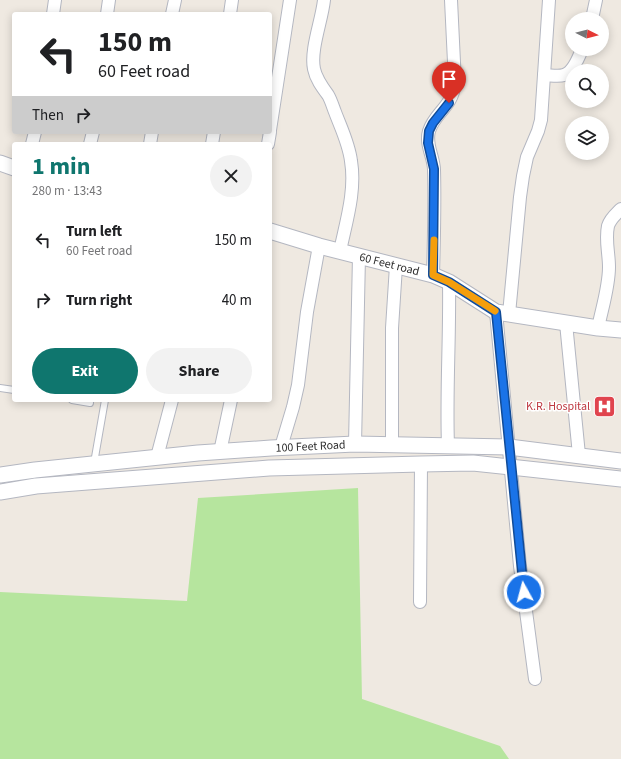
<!DOCTYPE html>
<html lang="en">
<head>
<meta charset="utf-8">
<style>
  body { margin:0; font-family:"Source Sans 3",sans-serif; background:#f2f2f2; color:#202124; height:100vh; display:flex; flex-direction:column; font-size:15px; white-space:nowrap }
  * { box-sizing:border-box; margin:0 }
  p { font-size:13px; color:#757577 }
  .icon { flex:none; width:22px; height:22px; fill:none; stroke:currentColor; stroke-width:2; stroke-linecap:round; stroke-linejoin:round }
  .map { position:relative; flex:1; overflow:hidden }
  .panel { position:absolute; left:12px; top:142px; width:260px; height:260px; display:flex; flex-direction:column; background:#fff; border-radius:4px; box-shadow:0 2px 10px #0003 }
  .panel>* { flex:none }
  .hud { position:absolute; left:12px; top:12px; width:260px; height:122px; border-radius:4px; box-shadow:0 2px 10px #0003; background:#fff; color:#202124; overflow:hidden }
  .needle { width:26px; rotate:96deg }
  .fabs { position:absolute; left:565px; top:12px; display:grid; gap:8px }
  .fabs a { display:grid; place-items:center; width:44px; height:44px; border-radius:50%; background:#fff; box-shadow:0 2px 10px #0003; font-size:20px }
  .pin { position:absolute; display:grid; place-items:center; width:34px; height:34px; color:#fff; margin:-41px -17px; border-radius:50% 50% 50% 0; rotate:-45deg; box-shadow:0 0 4px #0007 }
  .pin .icon { rotate:45deg }
  .me { position:absolute; width:44px; margin:-22px; rotate:353deg; stroke-linejoin:round; filter:drop-shadow(0 0 3px #0008) }
  .turn { display:flex; align-items:center; gap:14px; height:84px; padding:0 20px; font-size:18px }
  .turn .icon { width:52px; height:52px; stroke-width:2.5 }
  .turn b { display:block; font-size:28px; line-height:34px }
  .then { display:flex; align-items:center; height:38px; padding:0 20px; background:#0003; gap:8px; font-size:15px }
  .round { display:grid; place-items:center; flex:none; width:42px; height:42px; border-radius:21px; background:#f2f2f2 }
  .head { display:flex; align-items:center; justify-content:space-between; height:68px; padding:0 20px }
  h1 { font-size:24px; font-weight:700; line-height:30px; color:#0f766e }
  .button { display:flex; gap:8px; margin-top:auto; padding:8px 20px }
  .button a { flex:1; height:46px; border-radius:24px; background:#0f766e; color:#fff; font-size:16px; font-weight:700; line-height:46px; text-align:center }
  .button a+a { background:#f2f2f2; color:#202124 }
  ul { padding:0; list-style:none }
  li { display:flex; align-items:center; gap:12px; height:60px; padding:0 20px }
  li div { flex:1 }
  li b { display:block; font-size:15px }
  li em { font-style:normal }
  .map>svg:first-child { display:block }
  .green { fill:#b6e59e }
  .lines { fill:none; stroke-linecap:round; stroke-linejoin:round }
  .service-casing { stroke:#b4b7c1; stroke-width:8 }
  .minor-casing { stroke:#b4b7c1; stroke-width:14 }
  .tertiary-casing { stroke:#b4b7c1; stroke-width:17 }
  .service { stroke:#fff; stroke-width:6 }
  .minor { stroke:#fff; stroke-width:12 }
  .tertiary { stroke:#fff; stroke-width:15 }
  .route-casing { stroke:#114b97; stroke-width:10 }
  .route { stroke:#1a73e8; stroke-width:7 }
  .slow { stroke:#f59e0b; stroke-width:7 }
  .labels { text-anchor:middle; stroke-width:3; stroke-linejoin:round; paint-order:stroke }
  .street-label { font-size:12px; fill:#2e2e2e; stroke:#fff }
  .health-label { font-size:12px; fill:#be3a42; stroke:#fff; text-anchor:end }
</style>
</head>
<body>
<div class="map">
<svg width="621" height="759" viewBox="0 0 621 759">
  <rect width="100%" height="100%" fill="#efe9e1"/>
  <!-- green -->
  <polygon class="green" points="358,488 362,699 500,746 509,759 0,759 0,592 187,601 198,498"/>
  <g class="lines">
    <defs>
      <g id="service">
        <polyline points="0,388 14,390"/>
        <polyline points="72,400 90,403"/>
        <polyline points="94,463 105,400"/>
      </g>
      <g id="minor">
        <path d="M324,0C322,20 310,50 314,69C316,79 322,87 328,95C331,100 333,107 335,112C341,128 349,144 351,161C356,191 346,222 340,251"/>
        <polyline points="53,14 55,0"/>
        <polyline points="107,14 109,0"/>
        <polyline points="172,14 175,0"/>
        <polyline points="230,14 232,0"/>
        <polyline points="592,19 596,0"/>
        <path d="M544,75C550,75 558,77 564,75C573,72 579,57 582,49"/>
        <polyline points="270,130 290,0"/>
        <polyline points="32,144 35,132"/>
        <polyline points="90,144 93,132"/>
        <polyline points="150,144 152,132"/>
        <polyline points="212,144 214,132"/>
        <polyline points="268,144 270,132"/>
        <path d="M433,275C434,240 435,205 434,170C434,157 425,145 429,131C435,112 452,108 455,83L451,0"/>
        <polyline points="496,312 520,566 535,679"/>
        <polyline points="509,314 520,197 523,176 527,157 538,131 541,120 549,0"/>
        <polyline points="566,323 579,455"/>
        <path d="M598,328C602,308 609,287 609,267C609,253 605,240 608,226C610,219 616,214 621,209"/>
        <polyline points="355,444 359,256"/>
        <polyline points="392,445 392,328 396,266"/>
        <path d="M448,446C446,391 450,337 449,282"/>
        <polyline points="281,447 293,407 298,385 307,312 319,246"/>
        <polyline points="220,452 231,400"/>
        <polyline points="157,457 172,400"/>
        <polyline points="420,602 421,464"/>
      </g>
      <g id="tertiary">
        <polyline points="0,163 14,168"/>
        <path id="s1" d="M270,231L319,246L433,275L449,282L496,312L598,328L621,330"/>
        <path id="s2" d="M0,475L35,470L198,453L271,448L355,444L509,447L621,461"/>
        <polyline points="0,492 36,486 269,468 421,464 473,463 621,479"/>
      </g>
    </defs>
    <!-- service casing -->
    <use href="#service" class="service-casing"/>
    <!-- minor casing -->
    <use href="#minor" class="minor-casing"/>
    <!-- tertiary casing -->
    <use href="#tertiary" class="tertiary-casing"/>
    <!-- service -->
    <use href="#service" class="service"/>
    <!-- minor -->
    <use href="#minor" class="minor"/>
    <!-- tertiary -->
    <use href="#tertiary" class="tertiary"/>
  </g>
  <g class="lines">
    <defs>
      <polyline id="route" points="449,103 433,123 429,131 428,143 434,169 433,275 449,282 496,312 524,592"/>
    </defs>
    <!-- route casing -->
    <use href="#route" class="route-casing"/>
    <!-- route -->
    <use href="#route" class="route"/>
    <!-- slow -->
    <polyline class="slow" points="434,240 433,275 449,282 495,311"/>
  </g>
  <!-- icons -->
  <defs>
    <symbol id="hospital-square" viewBox="-11 -11 22 22"><rect x="-9" y="-9" width="18" height="18" rx="4" fill="#e0444e" stroke="#fff"/><path d="M-5-5h3v3.5h4V-5h3V5h-3V1.5h-4V5h-3Z" fill="#fff"/></symbol>
  </defs>
  <g fill-rule="evenodd">
    <use href="#hospital-square" x="592" y="394" width="25" height="25"/>
  </g>
  <g class="labels">
    <!-- street labels -->
    <g class="street-label">
      <text dy="4" stroke="none"><textPath href="#s1" startOffset="124">60 Feet road</textPath></text>
      <text dy="4" stroke="none"><textPath href="#s2" startOffset="312">100 Feet Road</textPath></text>
    </g>
    <!-- health labels -->
    <g class="health-label">
      <text x="590" y="410">K.R. Hospital</text>
    </g>
  </g>
</svg>
<div class="fabs">
<a><svg class="needle" viewBox="-14 -14 28 28"><path d="M0-13l5 13h-10z" fill="#e53935"/><path d="M0 13l5-13h-10z" fill="#757577"/></svg></a>
<a><svg class="icon" aria-label="search" viewBox="0 0 24 24"><circle cx="10" cy="10" r="6"/><path d="M15 15l6 6"/></svg></a>
<a><svg class="icon" aria-label="layers" viewBox="0 0 24 24"><path d="M12 4l9 5-9 5-9-5zM3 14l9 5 9-5"/></svg></a>
</div>
<div class="pin" style="left:449px;top:103px;background:#d93025"><svg class="icon" aria-label="arrive" viewBox="0 0 24 24"><path d="M6 21V4h12l-3 4 3 4H6"/></svg></div>
<svg class="me" style="left:524px;top:592px" viewBox="-20 -20 40 40"><circle r="17" fill="#1a73e8" stroke="#fff" stroke-width="3"/><path d="M0-11L8 9 0 5-8 9z" fill="#fff"/></svg>
<div class="hud">
<div class="turn"><svg class="icon" aria-label="left" viewBox="0 0 24 24"><path d="M17 20v-9H6M10 6l-5 5 5 5"/></svg><div><b>150 m</b>60 Feet road</div></div>
<div class="then">Then<svg class="icon" aria-label="right" viewBox="0 0 24 24"><path d="M7 20v-9h11M14 6l5 5-5 5"/></svg></div>
</div>
<section class="panel">
<div class="head"><div><h1>1 min</h1><p>280 m · 13:43</p></div><a class="round"><svg class="icon" aria-label="close" viewBox="0 0 24 24"><path d="M6 6l12 12M18 6L6 18"/></svg></a></div>
<ul>
<li><svg class="icon" aria-label="left" viewBox="0 0 24 24"><path d="M17 20v-9H6M10 6l-5 5 5 5"/></svg><div><b>Turn left</b><p>60 Feet road</p></div><em>150 m</em></li>
<li><svg class="icon" aria-label="right" viewBox="0 0 24 24"><path d="M7 20v-9h11M14 6l5 5-5 5"/></svg><div><b>Turn right</b></div><em>40 m</em></li>
</ul>
<div class="button"><a>Exit</a><a>Share</a></div>
</section>
</div>
</body>
</html>
